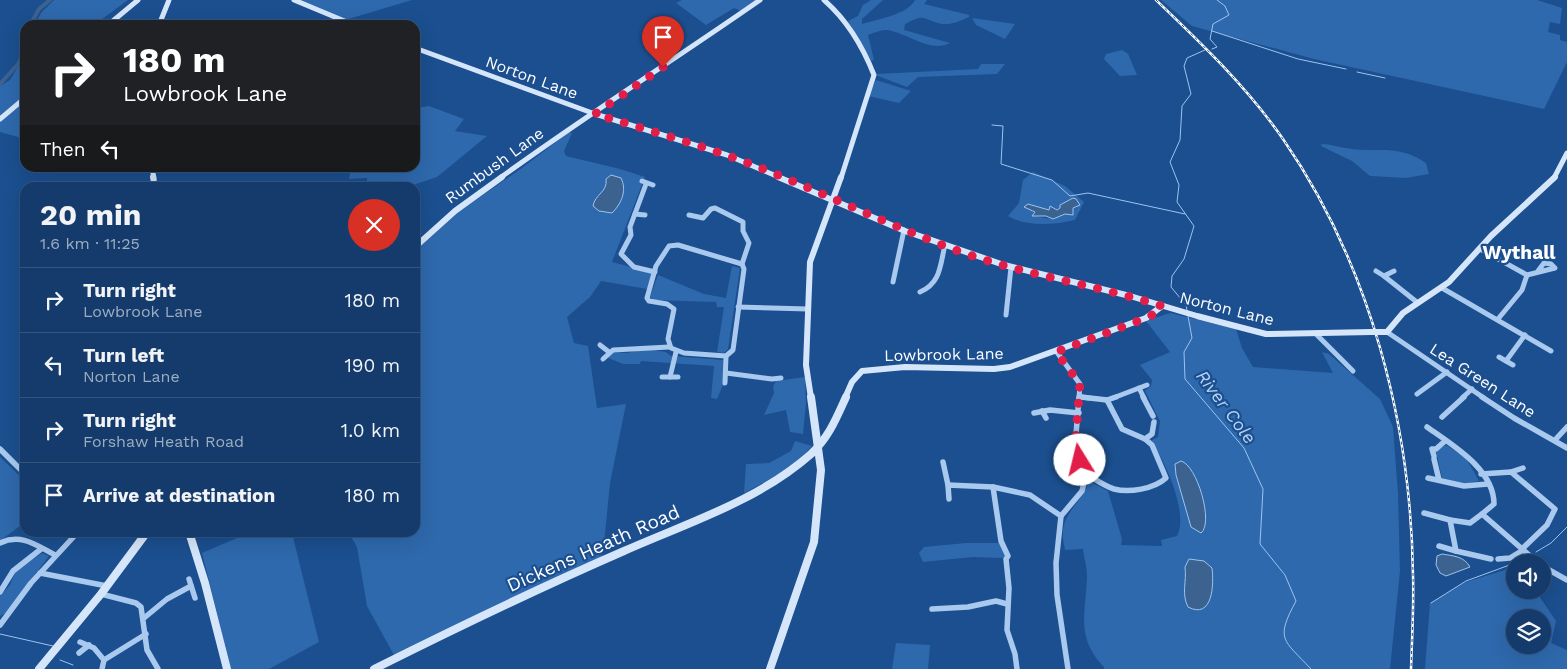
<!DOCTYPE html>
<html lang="en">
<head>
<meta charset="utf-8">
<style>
  body { margin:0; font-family:"Work Sans",sans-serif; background:#1d4271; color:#f1f3f6; height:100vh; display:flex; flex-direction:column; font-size:19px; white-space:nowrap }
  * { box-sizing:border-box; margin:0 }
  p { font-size:16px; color:#9dadc1 }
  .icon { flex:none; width:28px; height:28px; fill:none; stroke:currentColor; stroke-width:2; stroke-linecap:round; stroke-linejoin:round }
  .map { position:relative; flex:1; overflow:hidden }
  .drawer { position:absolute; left:20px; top:182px; width:400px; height:355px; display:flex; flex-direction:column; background:#143b6b; border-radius:15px; box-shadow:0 5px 20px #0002,0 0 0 1px #33557e }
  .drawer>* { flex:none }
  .hud { position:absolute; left:20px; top:20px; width:400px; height:152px; border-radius:15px; box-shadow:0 5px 20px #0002,0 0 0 1px #33557e; background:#202124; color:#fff; overflow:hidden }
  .fabs { position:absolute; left:1506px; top:554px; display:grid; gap:10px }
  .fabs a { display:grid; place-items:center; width:45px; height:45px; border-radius:50%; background:#143b6b; box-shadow:0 5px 20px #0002,0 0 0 1px #33557e; font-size:25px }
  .pin { position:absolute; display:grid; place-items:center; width:42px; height:42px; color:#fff; margin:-51px -21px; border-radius:50% 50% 50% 0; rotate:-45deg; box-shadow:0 0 5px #0007 }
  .pin .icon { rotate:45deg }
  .me { position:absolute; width:55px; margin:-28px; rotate:351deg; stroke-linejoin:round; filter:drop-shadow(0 0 4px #0008) }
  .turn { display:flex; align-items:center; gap:18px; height:105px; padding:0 20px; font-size:22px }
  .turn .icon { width:65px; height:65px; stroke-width:2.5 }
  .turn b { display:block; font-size:35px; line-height:42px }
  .then { display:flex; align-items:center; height:48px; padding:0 20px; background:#0003; gap:10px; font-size:19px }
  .round { display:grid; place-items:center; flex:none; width:52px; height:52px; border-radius:26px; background:#1d4271 }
  .headline { display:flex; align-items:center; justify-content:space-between; height:85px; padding:0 20px }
  h1 { font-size:30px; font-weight:700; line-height:38px }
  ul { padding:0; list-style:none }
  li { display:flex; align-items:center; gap:15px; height:65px; padding:0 20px; border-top:1px solid #33557e }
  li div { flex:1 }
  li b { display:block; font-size:19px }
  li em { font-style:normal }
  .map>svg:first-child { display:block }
  .green { fill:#2e69ad; fill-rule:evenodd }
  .water { fill:#3c6290; stroke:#9cc4f0 }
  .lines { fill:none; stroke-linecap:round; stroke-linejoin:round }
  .stream { stroke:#9cc4f0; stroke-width:1 }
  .canal { stroke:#3c6290; stroke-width:4 }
  .street-far1 { stroke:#a9c9ee; stroke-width:5 }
  .street { stroke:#a9c9ee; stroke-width:5.5 }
  .secondary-far2 { stroke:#d6e6fa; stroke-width:5 }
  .secondary-far1 { stroke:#d6e6fa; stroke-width:6 }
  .secondary { stroke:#d6e6fa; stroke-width:8 }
  .rail-casing { stroke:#fff; stroke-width:2.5 }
  .rail { stroke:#1b4f8f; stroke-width:1; stroke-dasharray:3; stroke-linecap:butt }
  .secondary-bridge { stroke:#d6e6fa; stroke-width:6 }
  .route { stroke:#e11d48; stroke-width:9; stroke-dasharray:0 16.2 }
  .labels { text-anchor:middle; stroke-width:4.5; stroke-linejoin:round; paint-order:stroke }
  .street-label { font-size:16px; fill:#fff; stroke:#1b4f8f }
  .water-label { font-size:18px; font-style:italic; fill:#b5d3f5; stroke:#1b4f8f }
  .quarter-label { font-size:19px; font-weight:bold; fill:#fff; stroke:#1b4f8f }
  .near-street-label { font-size:19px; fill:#fff; stroke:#1b4f8f }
</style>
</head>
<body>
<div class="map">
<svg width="1567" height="669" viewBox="0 0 1567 669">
  <rect width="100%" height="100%" fill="#1b4f8f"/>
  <!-- green -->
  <g class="green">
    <polygon points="54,0 128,0 94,25 35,25 41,13"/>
    <polygon points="297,0 412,0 345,20"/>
    <polygon points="682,0 757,0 741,11 734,8 706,25 676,3"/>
    <path d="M871,0H883L862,19V24C878,19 907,15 915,0H927L924,4L969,15V17C960,21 952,25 942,24C922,20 927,12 905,24L904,30L950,43C932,53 909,35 892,31C884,28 876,32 868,35L874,60L870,61L848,21L858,16L863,5Z"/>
    <polygon points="1161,0 1537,0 1562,8 1560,24 1550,22 1548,32 1560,35 1560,40 1567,42 1567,62 1544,109 1314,59 1192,26"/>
    <polygon points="972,18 1015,24 1005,39 976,25"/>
    <polygon points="1122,50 1128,54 1137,75 1120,76 1104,59 1106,54"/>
    <polygon points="25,55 25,96 0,117 0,86 10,80"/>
    <polygon points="981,64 1005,64 997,74 918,77 907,87 878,76 876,74 978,69"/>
    <polygon points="876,80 911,91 899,103 868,96"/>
    <polygon points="25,102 25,139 0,132 0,121"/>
    <polygon points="429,106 464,119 455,131 487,136 437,177 407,187 367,187 367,178 349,179 351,168 415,168 415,108"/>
    <polygon points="569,132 572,133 564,151 566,156 620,169 645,177 612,262 650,272 652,274 647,289 601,281 590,297 567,317 574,343 588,346 597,408 626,404 610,483 603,554 599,563 394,655 367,606 357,547 349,533 415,532 415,382 421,380 415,373 415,251 456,214 522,168"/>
    <path d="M1322,144C1331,144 1337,147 1346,148C1376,154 1396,143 1426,163L1429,174L1406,178L1370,176L1352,161L1321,146Z"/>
    <path d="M1033,172L1065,186L1084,202L1075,220C1054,225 1026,227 1008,216L1019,203L1023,180ZM1073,198L1077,207L1053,219L1039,217L1027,207L1049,210L1052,207L1057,210Z"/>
    <polygon points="732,266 740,268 728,349 724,353 717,352 724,307 717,307 716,302 654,300 650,297 658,275 704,294 726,298"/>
    <path d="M1170,313L1236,329L1242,348L1253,367L1333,373L1322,352L1329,354L1380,399L1393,427L1398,494L1400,571L1390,669H1104V667C1075,637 1086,613 1087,576C1087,567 1084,558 1083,549L1065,550C1064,544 1062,536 1063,530C1065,512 1083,500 1089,481L1108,491L1122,539L1121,545L1162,546L1161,540L1177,536C1189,515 1165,458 1150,441L1158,437L1160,421L1145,391L1151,386L1152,380L1140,365L1170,352L1146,321Z"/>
    <polygon points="645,349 666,352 671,356 723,360 723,385 717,399 711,398 714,366 641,361 640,364 623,364 606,357 611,352 627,353"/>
    <polygon points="805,377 806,403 803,434 790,432 786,410 764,415 774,393 773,387 776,381"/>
    <path d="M795,441L812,446C793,467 769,480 744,493L746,464L769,463L791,451Z"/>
    <polygon points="1446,445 1466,458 1479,481 1464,484 1442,478 1436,451"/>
    <polygon points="0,457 25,481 25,522 0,541"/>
    <polygon points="251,532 292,533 319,642 269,669 231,669 202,553"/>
    <polygon points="966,543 1001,543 1006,554 1003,558 973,557 923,562 919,553 924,547"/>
    <polygon points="42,553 49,556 6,613 0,616 0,596 10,585 16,570"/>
    <path d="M1515,567V590H1535L1556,621L1551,643L1567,650V669H1425L1430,603L1466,582ZM1515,618H1542V645H1515Z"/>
    <polygon points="896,643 930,645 928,669 892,669"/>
  </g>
  <!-- water -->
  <g class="water">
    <path d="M611,175L621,178C627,190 622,203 612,213L599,211L593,206C595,194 608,192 606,179Z"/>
    <polygon points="1073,198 1076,199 1080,205 1073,208 1073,215 1065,214 1053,219 1046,216 1032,216 1035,212 1024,207 1028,204 1049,210 1050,206 1057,210 1060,208 1060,205"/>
    <path d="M1181,461C1197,465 1214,523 1201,533L1191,527L1176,475L1175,464Z"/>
    <path d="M1442,554C1453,556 1464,556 1470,567L1446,576L1440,573L1436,565L1437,556Z"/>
    <path d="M1189,559L1204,561L1212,568C1214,584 1213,620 1188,607C1181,593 1187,582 1185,567Z"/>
  </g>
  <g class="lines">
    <!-- stream -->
    <g class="stream">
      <polyline points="1212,31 1298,59 1346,69"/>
      <polyline points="1212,49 1217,47 1210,39 1213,24 1229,15 1225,6 1217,0"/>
      <polyline points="1357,72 1385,78"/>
      <polyline points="992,125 1003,126 1001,164 1052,180 1070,196 1088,193 1185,214"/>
      <polyline points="1187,310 1186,305 1171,287 1172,276 1184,259 1194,226 1177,202 1179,185 1170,162 1180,140 1182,106 1191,94 1184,66 1187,58 1205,50"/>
      <path d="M1188,316L1192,338L1184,352L1185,379L1244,448L1263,489L1260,544L1285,575L1296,601C1275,640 1283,639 1311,669"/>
      <polyline points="1536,552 1551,543 1567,527"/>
      <polyline points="1516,562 1525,559"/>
      <polyline points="1431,603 1466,581 1515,563"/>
      <polyline points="0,634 53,646"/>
      <polyline points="60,660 73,665"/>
    </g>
    <!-- canal -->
    <g class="canal">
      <polyline points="30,25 39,9 50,0"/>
      <polyline points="0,84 19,63 25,47"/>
    </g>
    <!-- street-far1 -->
    <g class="street-far1">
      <polyline points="642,181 653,185"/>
      <polyline points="646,184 630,227 631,235 621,254 634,267 655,272"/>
      <polyline points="635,214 645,215"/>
      <polyline points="689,215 703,218 711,209 715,208 743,222 743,231 749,243 742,264"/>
      <polygon points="678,245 742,264 744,269 733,350 726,356 684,353 671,348 668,339 674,309 667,304 649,301 647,298 656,266 669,246"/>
      <polyline points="1480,249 1527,275 1522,290 1498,319"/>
      <polyline points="1376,271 1384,276"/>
      <polyline points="1394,271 1384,276 1418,303"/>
      <polyline points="1527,275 1555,268 1551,264 1544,263 1538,271"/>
      <polyline points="893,282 904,230"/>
      <polyline points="1442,288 1551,351"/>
      <path d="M920,292C941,283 940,265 945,245"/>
      <polyline points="738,307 808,309"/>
      <polyline points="1006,315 1011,267"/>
      <polyline points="1387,332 1484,398"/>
      <polyline points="1316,334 1353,371"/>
      <polyline points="600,345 609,352"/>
      <polyline points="1056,351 1080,384 1079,398"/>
      <polyline points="1499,357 1513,365"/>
      <polyline points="603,359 613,350 669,347"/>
      <polyline points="1506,361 1525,335"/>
      <polyline points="726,373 772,379 781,378"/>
      <polyline points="662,377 678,377"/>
      <polyline points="670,377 676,352"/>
      <polyline points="725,383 726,356"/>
      <polyline points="1139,388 1144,398"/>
      <polyline points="1417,394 1447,372"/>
      <polyline points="1081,397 1089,398"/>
      <polyline points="1113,398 1147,385"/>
      <polyline points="1462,398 1472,389"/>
    </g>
    <!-- street -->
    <g class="street">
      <polyline points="1081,397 1107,400 1116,397"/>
      <polyline points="1143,397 1153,416"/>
      <polyline points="1482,397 1514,418 1567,448"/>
      <polyline points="1042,411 1046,418"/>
      <polyline points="1034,413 1050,410 1079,413"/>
      <polyline points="1442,417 1464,397"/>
      <path d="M1427,427C1452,445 1494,469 1494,504L1482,514L1537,562"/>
      <polyline points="1145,439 1152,434 1154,422"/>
      <polyline points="1555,440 1567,427"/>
      <polyline points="0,449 25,474"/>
      <polyline points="1434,456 1432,449 1436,449 1445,441"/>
      <polyline points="1434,459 1439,480"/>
      <polyline points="943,462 948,485"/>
      <polyline points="1511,472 1523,468"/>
      <path d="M1086,474C1095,479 1104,486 1114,489C1129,493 1154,489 1166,478L1152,445L1145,439L1122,429L1107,400"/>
      <polyline points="1481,474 1511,472 1555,509 1547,525 1522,549"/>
      <polyline points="1428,478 1464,486 1488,484"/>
      <polyline points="993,487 1001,541 1008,556 1006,559 1009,588 1007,630 1015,654 1017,669"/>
      <polyline points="949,499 948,485 993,487 1030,495 1061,516"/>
      <polyline points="1424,513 1450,520"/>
      <polyline points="1482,514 1470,523 1450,520 1456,551 1491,559"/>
      <path d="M0,543C21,533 36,545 55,555"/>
      <polyline points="1439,546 1456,551"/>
      <polyline points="1498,559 1510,558 1523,550"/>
      <polyline points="1542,566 1567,580"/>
      <polyline points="40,573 107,586"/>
      <polyline points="189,579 195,598"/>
      <polyline points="0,592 13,571 41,549"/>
      <polyline points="101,594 136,603 141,607 147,650 158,669"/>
      <polyline points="932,609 968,607 996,601 1007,604"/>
      <polyline points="144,618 167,599 191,586"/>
      <polyline points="0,625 31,583 78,532"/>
      <polyline points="80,642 94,648 104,660"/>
      <polyline points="79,653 89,645"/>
      <polyline points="102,669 104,660 146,634"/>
      <polyline points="1068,669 1057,595 1056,563 1061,516 1082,491 1086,474 1075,447 1079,397"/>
    </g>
    <!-- secondary-far2 -->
    <g class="secondary-far2">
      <polyline points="294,0 354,25"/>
      <path d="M824,0C847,20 863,47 874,75L841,178"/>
      <polyline points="108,25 138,0"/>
      <polyline points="159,25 169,0"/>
      <polyline points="415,48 595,114 727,155 781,178"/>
      <polyline points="0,119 25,98"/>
      <polyline points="152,168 154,178"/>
      <path d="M500,178C585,116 674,60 760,0"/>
      <polyline points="1554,178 1567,153"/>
    </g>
    <!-- secondary-far1 -->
    <g class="secondary-far1">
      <polyline points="153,177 155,188"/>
      <polyline points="778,177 905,231 1004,265 1130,296 1197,316 1266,334 1372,332"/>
      <polyline points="415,247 455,211 502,177"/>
      <polyline points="1379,332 1387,332 1403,313 1449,282 1491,236 1555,177"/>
      <polyline points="811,398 806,365 810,262 841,177"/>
      <polyline points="845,398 852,382 862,371 905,367 994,369 1010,367 1146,318 1162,306"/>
    </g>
    <!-- secondary -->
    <g class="secondary">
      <polyline points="189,532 205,583 227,669"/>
      <polyline points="39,669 101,594 147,532"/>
      <path d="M374,669C456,628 539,588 624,551C687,523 758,501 811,454C829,437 836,419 846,397"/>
      <polyline points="770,669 814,542 821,470 811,397"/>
    </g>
    <defs>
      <path id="rail" d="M1156,0C1202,44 1247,87 1283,139C1370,265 1411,423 1413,575C1414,606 1412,638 1411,669"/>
    </defs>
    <!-- rail casing -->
    <use href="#rail" class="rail-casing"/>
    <!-- rail -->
    <use href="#rail" class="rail"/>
    <!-- secondary-bridge -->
    <polyline class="secondary-bridge" points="1372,332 1379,332"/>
  </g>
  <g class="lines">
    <!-- route -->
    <path class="route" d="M663,67L595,114C647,130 701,145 753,165C822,192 888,225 958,251C1025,275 1095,285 1162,306L1158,312L1146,318L1056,352L1080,384L1075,447L1080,460"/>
  </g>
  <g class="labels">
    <!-- street labels -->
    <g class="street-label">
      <text transform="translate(532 77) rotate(20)" y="6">Norton Lane</text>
      <text transform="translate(494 165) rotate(-36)" y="6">Rumbush Lane</text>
      <text transform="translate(1227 308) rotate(14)" y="6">Norton Lane</text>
      <text transform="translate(944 354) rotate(-1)" y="6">Lowbrook Lane</text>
      <text transform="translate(1483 380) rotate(33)" y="6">Lea Green Lane</text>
    </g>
    <!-- water labels -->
    <g class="water-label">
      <text transform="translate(1226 407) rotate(53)" y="6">River Cole</text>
    </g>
    <!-- quarter labels -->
    <g class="quarter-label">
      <text x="1519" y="259">Wythall</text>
    </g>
    <!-- near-street labels -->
    <g class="near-street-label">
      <text transform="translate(593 548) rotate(-24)" y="7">Dickens Heath Road</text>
    </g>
  </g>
</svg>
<div class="fabs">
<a><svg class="icon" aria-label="sound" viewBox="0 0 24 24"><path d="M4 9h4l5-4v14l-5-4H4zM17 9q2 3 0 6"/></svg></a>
<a><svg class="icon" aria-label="layers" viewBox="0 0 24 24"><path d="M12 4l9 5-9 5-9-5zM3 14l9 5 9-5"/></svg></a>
</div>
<div class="pin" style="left:663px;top:67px;background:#d93025"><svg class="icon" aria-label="arrive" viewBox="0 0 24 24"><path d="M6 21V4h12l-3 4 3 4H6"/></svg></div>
<svg class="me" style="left:1080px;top:460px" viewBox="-20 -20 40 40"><circle r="19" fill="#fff"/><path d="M0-13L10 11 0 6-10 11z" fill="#e11d48"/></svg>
<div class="hud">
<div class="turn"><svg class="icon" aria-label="right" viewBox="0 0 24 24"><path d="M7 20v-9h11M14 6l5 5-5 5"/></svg><div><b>180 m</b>Lowbrook Lane</div></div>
<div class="then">Then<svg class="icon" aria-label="left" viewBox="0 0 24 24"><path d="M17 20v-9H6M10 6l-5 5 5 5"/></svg></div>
</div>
<section class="drawer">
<div class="headline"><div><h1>20 min</h1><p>1.6 km · 11:25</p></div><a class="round" style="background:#d93025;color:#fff"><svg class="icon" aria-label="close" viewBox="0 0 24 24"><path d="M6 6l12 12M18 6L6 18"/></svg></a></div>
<ul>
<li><svg class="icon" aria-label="right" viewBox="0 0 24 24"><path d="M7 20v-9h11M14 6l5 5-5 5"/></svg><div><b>Turn right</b><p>Lowbrook Lane</p></div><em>180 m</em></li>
<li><svg class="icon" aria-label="left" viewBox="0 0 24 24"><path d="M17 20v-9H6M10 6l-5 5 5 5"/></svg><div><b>Turn left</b><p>Norton Lane</p></div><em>190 m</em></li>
<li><svg class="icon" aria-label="right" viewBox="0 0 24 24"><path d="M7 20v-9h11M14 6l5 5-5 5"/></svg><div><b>Turn right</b><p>Forshaw Heath Road</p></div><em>1.0 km</em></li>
<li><svg class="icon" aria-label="arrive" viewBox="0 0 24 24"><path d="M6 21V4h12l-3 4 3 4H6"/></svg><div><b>Arrive at destination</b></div><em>180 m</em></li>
</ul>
</section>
</div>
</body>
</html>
